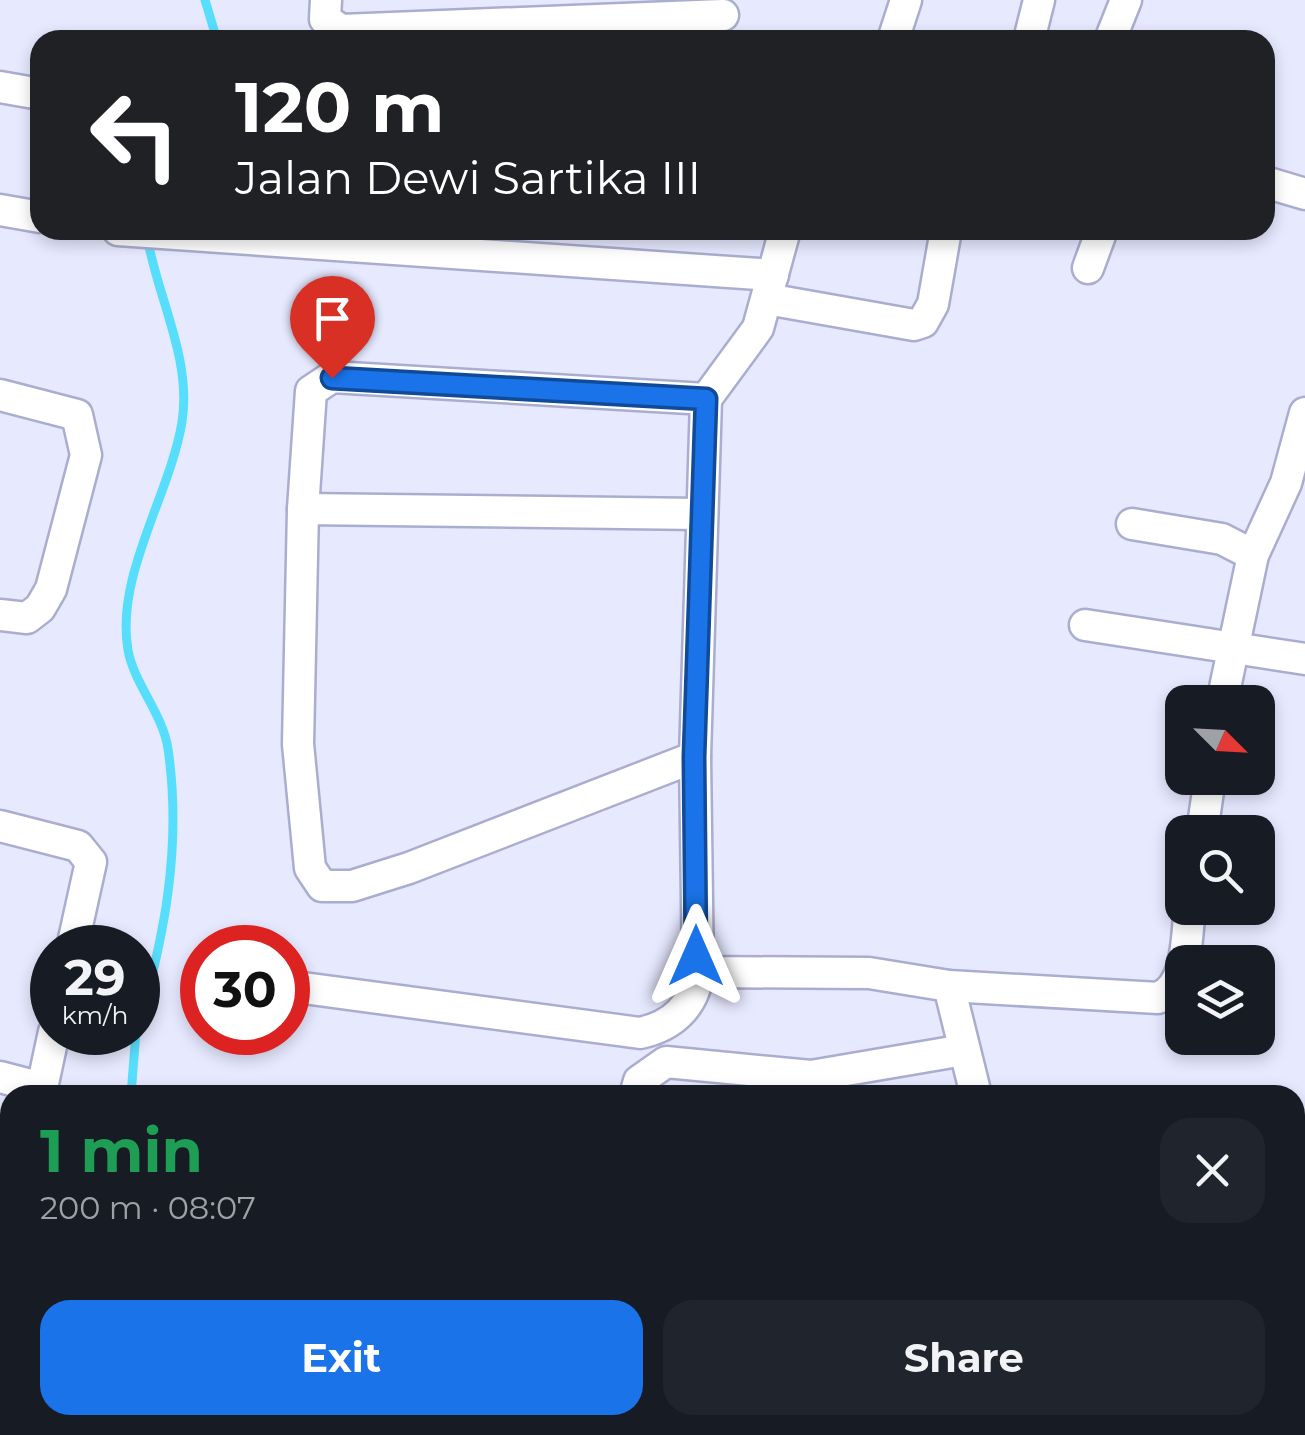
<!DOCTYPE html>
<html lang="en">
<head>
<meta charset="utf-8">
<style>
  body { margin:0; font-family:Montserrat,sans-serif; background:#20242c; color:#f1f3f6; height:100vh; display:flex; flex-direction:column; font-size:38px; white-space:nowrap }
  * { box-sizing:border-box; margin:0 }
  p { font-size:32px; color:#9ea1a6 }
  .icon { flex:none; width:55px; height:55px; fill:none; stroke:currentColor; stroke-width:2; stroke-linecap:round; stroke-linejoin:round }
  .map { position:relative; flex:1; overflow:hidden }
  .panel { position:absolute; left:0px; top:1085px; width:1305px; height:350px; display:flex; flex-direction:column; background:#171b24; border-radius:30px 30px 0 0; box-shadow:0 5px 15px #0003 }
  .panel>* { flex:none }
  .hud { position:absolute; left:30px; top:30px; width:1245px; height:210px; border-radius:30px; box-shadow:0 5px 15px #0003; background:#202124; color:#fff; overflow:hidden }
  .needle { width:65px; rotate:114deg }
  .tools { position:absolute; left:1165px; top:685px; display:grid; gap:20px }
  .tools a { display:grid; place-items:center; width:110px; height:110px; border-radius:20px; background:#171b24; box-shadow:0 5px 15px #0003; font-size:50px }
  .speed { position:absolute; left:30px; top:925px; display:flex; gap:20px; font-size:50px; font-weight:700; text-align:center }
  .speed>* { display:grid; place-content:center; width:130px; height:130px; border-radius:50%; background:#171b24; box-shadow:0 5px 15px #0003; line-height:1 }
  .speed small { font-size:25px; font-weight:400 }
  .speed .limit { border:15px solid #d22; background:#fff; color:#111 }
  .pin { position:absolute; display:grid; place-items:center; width:85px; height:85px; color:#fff; margin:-102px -42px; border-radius:50% 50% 50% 0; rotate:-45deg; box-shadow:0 0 10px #0007 }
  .pin .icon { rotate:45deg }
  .me { position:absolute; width:110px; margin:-55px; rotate:0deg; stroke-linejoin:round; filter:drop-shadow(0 0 8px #0008) }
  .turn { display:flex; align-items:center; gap:35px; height:210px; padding:0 40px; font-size:45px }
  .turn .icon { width:130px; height:130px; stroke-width:2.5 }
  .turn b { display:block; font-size:70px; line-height:85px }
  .round { display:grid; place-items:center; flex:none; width:105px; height:105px; border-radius:30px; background:#20242c }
  .summary { display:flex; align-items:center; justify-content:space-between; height:170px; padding:0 40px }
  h1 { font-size:60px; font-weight:700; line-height:75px; color:#1e9e55 }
  .action { display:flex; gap:20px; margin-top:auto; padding:20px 40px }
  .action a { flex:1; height:115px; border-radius:30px; background:#1a73e8; color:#fff; font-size:40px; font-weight:700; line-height:115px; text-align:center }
  .action a+a { background:#20242c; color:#f1f3f6 }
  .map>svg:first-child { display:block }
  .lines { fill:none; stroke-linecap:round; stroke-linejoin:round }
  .stream { stroke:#58defd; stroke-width:9 }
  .minor-casing { stroke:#aaadcf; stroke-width:35 }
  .minor { stroke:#fff; stroke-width:30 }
  .route-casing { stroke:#114b97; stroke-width:25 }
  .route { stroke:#1a73e8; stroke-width:18 }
</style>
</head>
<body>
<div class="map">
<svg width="1305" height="1435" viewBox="0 0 1305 1435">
  <rect width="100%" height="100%" fill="#e7e9ff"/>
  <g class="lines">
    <!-- stream -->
    <g class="stream">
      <polyline points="205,0 217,40"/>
      <path d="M138,1027C165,936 182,844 168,749C163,714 134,684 128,650C115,576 170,495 182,422C192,358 157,297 147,236"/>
      <polyline points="131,1095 136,1032"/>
      <polyline points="153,1435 155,1425"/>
    </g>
    <defs>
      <g id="minor">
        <polyline points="326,0 325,19 341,30 723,15"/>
        <polyline points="893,40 906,0"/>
        <polyline points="1029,40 1039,0"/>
        <polyline points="1110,40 1126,0"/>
        <polyline points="0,87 40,94"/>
        <polyline points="1265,182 1305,194"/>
        <polyline points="0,210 40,217"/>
        <polyline points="118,230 773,275"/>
        <path d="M785,230L758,328L706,399L695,757L698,972L869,973L949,986L1158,998C1189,986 1186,937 1190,908"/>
        <polyline points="1088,268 1102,230"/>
        <polyline points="767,299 914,325 923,322 933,304 946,230"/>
        <polyline points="0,395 77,415 86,455 51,589 40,608 27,618 0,615"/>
        <polyline points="303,509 700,514"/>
        <polyline points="1132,524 1222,539 1253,555"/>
        <polyline points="1085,625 1305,659"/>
        <polyline points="1222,702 1253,555 1286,483 1305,413"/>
        <polyline points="695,757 409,868 352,886 322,886 310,868 298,744 303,509 311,391 332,377 706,399"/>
        <polyline points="0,826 78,846 91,862 72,948"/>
        <polyline points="1202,832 1210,778"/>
        <polyline points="949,986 976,1095"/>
        <path d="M296,987L640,1033C673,1026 695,1005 698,972"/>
        <polyline points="0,1077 42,1088 43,1095"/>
        <polyline points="42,1088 54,1032"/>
        <polyline points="635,1095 639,1081 666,1062 811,1076 964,1050"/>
        <polyline points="0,1163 10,1161"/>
        <polyline points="1295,1261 1305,1206"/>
        <polyline points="221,1425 221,1435"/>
        <polyline points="717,1425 758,1435"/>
        <polyline points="1006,1425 1007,1435"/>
        <polyline points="505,1435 506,1425"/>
        <polyline points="1270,1435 1271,1425"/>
      </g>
    </defs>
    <!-- minor casing -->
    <use href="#minor" class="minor-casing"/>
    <!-- minor -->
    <use href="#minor" class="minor"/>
  </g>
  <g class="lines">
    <defs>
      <polyline id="route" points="332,378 706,399 694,757 696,956"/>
    </defs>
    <!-- route casing -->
    <use href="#route" class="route-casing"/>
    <!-- route -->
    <use href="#route" class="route"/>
  </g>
</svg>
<div class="tools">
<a><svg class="needle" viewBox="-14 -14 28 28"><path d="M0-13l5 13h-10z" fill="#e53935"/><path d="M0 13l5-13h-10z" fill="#9ea1a6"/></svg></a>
<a><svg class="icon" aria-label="search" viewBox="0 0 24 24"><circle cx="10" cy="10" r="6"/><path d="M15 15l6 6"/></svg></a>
<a><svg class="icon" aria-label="layers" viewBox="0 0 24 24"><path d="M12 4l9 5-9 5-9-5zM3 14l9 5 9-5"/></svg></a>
</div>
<div class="speed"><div>29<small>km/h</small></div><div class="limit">30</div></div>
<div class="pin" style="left:332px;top:378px;background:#d93025"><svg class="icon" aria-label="arrive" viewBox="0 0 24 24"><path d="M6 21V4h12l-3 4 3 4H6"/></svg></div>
<svg class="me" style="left:696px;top:956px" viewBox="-20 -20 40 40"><path d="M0-17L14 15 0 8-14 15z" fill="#1a73e8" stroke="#fff" stroke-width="4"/></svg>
<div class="hud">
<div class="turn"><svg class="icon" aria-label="left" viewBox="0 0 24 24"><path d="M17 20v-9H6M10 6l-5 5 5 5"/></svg><div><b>120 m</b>Jalan Dewi Sartika III</div></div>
</div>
<section class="panel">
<div class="summary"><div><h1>1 min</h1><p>200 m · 08:07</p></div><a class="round"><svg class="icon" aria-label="close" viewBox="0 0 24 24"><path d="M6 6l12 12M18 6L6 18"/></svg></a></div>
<div class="action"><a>Exit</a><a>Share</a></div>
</section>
</div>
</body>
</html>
